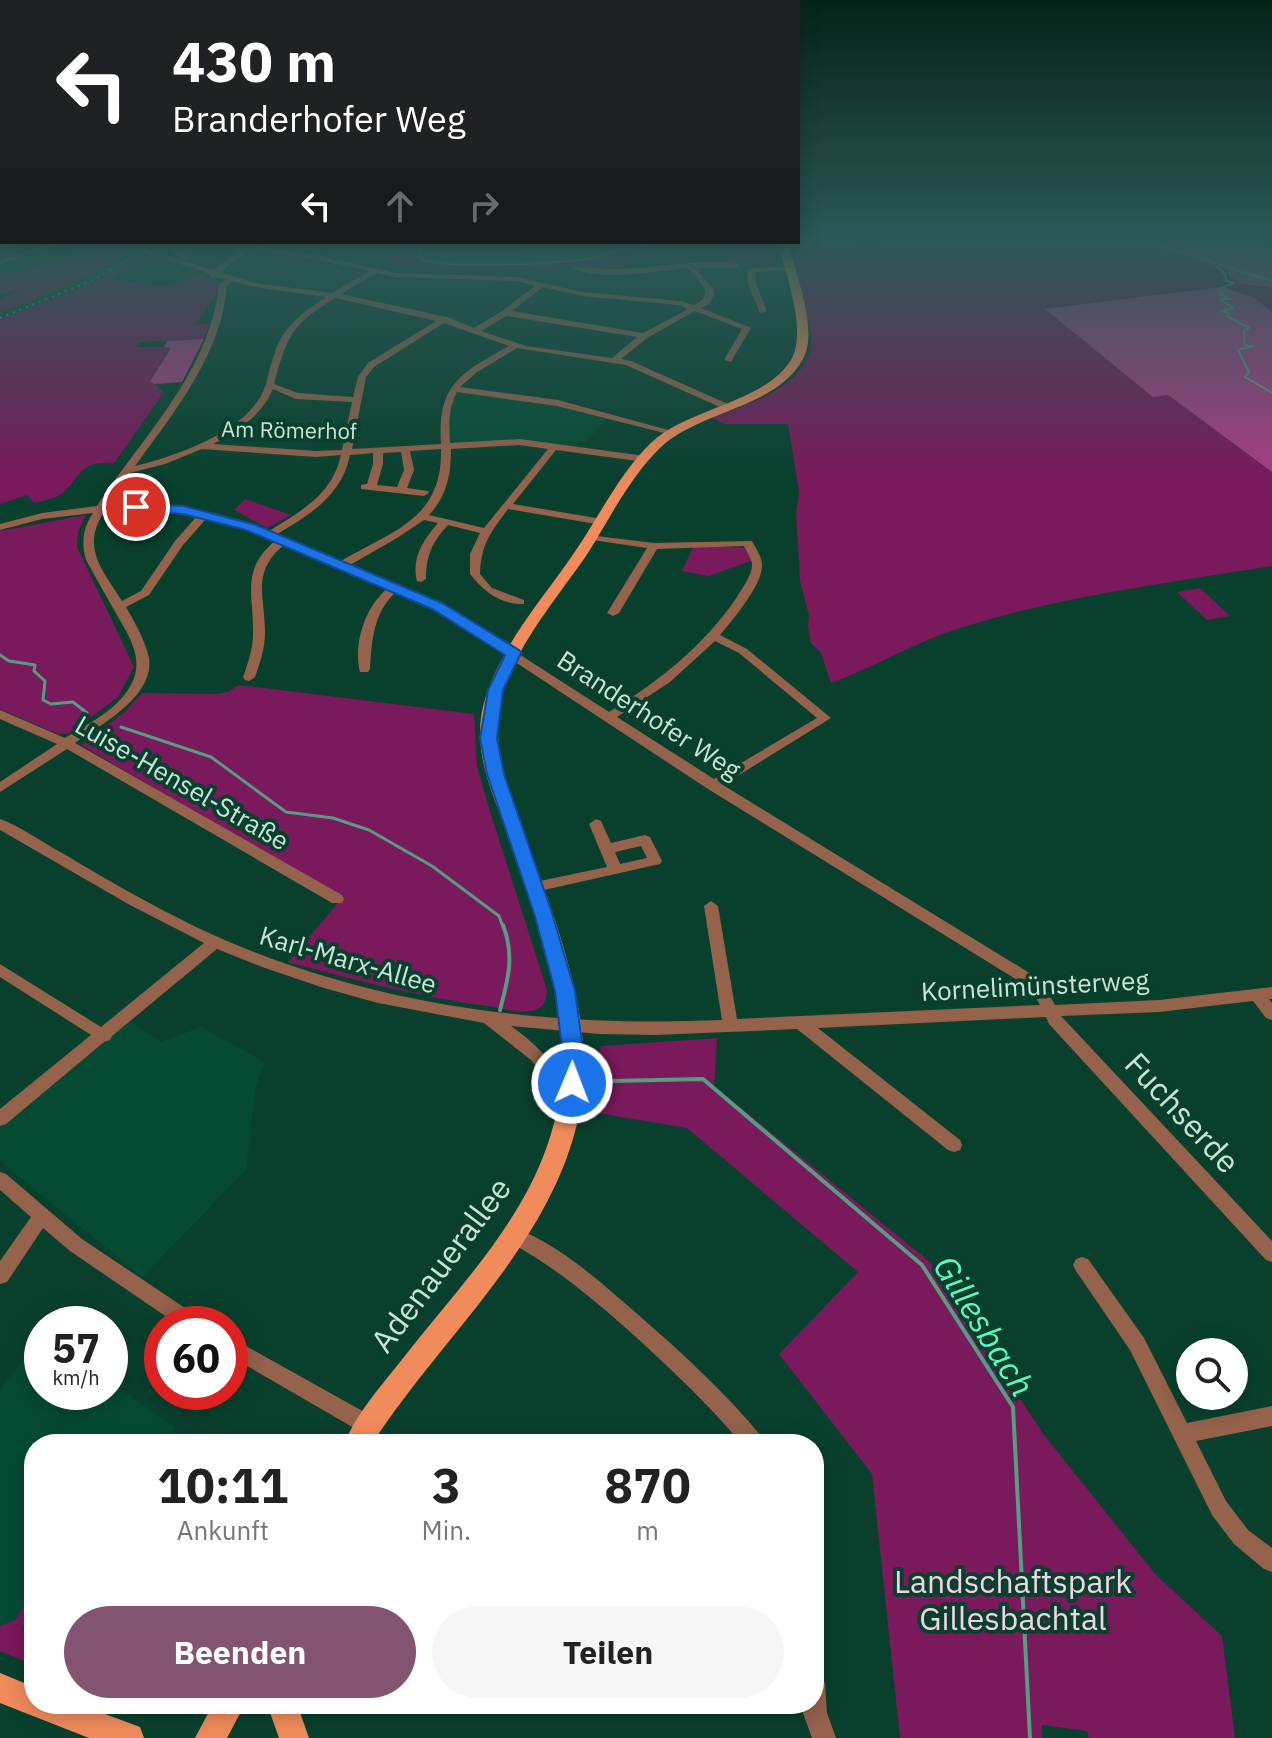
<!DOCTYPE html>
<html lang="de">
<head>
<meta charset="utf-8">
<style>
  body { margin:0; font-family:"IBM Plex Sans",sans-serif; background:#f6f6f6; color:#222; height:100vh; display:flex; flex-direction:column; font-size:30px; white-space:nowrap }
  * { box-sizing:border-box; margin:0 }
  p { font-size:26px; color:#767676 }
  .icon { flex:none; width:44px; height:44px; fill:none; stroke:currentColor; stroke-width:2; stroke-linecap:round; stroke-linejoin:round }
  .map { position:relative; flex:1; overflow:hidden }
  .details { position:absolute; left:24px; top:1434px; width:800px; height:280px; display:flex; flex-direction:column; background:#fff; border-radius:32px; box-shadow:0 4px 20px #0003 }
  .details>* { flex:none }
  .guide { position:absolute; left:0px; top:0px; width:800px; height:244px; box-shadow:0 4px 20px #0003; background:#202124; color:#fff; overflow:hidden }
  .tools { position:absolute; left:1176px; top:1338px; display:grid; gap:16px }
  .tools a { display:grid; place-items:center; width:72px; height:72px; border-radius:50%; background:#fff; box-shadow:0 4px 20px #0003; font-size:40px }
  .speed { position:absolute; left:24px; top:1306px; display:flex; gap:16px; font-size:40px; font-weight:700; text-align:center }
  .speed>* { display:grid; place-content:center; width:104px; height:104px; border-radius:50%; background:#fff; box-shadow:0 4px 20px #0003; line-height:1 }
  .speed small { font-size:20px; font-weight:400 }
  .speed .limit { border:12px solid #d22; background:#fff; color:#111 }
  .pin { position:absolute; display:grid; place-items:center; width:68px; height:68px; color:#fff; margin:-34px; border:4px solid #fff; border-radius:50%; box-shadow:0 2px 8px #0007 }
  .me { position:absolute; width:88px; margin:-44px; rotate:1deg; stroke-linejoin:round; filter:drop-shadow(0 0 6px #0008) }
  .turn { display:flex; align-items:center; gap:28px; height:168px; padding:0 40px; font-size:36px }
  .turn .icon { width:104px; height:104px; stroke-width:2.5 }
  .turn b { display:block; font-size:56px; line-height:68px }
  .lanes { display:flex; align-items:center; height:76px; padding:0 40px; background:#0003; justify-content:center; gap:40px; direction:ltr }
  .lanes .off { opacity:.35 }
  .eta { display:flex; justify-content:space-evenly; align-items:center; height:136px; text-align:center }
  .eta b { font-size:48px; font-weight:700; line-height:56px }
  .primary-button { display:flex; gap:16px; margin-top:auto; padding:16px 40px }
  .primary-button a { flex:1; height:92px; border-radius:48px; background:#82546f; color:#fff; font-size:32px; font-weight:700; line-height:92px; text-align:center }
  .primary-button a+a { background:#f6f6f6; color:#222 }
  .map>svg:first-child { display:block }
  .built { fill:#054b34 }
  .green { fill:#7a195b }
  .forest { fill:#ac3d85 }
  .water { fill:#267f5e; stroke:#579d82; stroke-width:2 }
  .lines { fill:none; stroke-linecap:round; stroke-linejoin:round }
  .stream-far2 { stroke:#579d82; stroke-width:2 }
  .stream-far1 { stroke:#579d82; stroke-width:3 }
  .stream { stroke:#579d82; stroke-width:4 }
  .minor { fill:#95624c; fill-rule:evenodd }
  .major { fill:#f18b5c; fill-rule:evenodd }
  .rail { stroke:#6b9383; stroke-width:2; stroke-dasharray:2 5; stroke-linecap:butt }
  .route { fill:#1a73e8; stroke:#114b97; stroke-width:2 }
  .labels { text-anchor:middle; stroke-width:8; stroke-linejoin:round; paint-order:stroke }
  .far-street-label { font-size:22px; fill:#cae4d7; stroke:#09402d }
  .street-label { font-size:26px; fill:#cae4d7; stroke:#09402d }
  .near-street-label { font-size:32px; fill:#cae4d7; stroke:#09402d }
  .near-park-label { font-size:32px; fill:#f1d3e3; stroke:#09402d }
  .near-water-label { font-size:34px; font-style:italic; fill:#5ef8bd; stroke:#09402d }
</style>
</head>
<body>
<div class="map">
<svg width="1272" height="1738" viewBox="0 0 1272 1738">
  <rect width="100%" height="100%" fill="#09402d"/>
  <!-- built -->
  <g class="built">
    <polygon points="342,242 368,242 401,247 382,262 370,260 360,265 328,255 340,249 333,246"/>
    <polygon points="135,251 143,254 85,286 0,319 0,313 74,283"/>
    <polygon points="458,392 551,403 609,417 585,442 579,441 574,446 516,440 449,445 449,411"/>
    <polygon points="129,1021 161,1042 201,1027 264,1062 255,1091 246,1170 142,1277 0,1161 0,1128"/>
    <polygon points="41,1335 42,1392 110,1392 110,1382 175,1427 161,1444 34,1444 34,1647 0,1634 0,1390"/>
  </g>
  <!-- green -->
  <g class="green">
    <polygon points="108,242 135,251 74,283 0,313 0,299 20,290 0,294 0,273 24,271"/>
    <polygon points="412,242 773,242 778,265 726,264 721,251 660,252 632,260 622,268 598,269 577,265 548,269 435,268 387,262"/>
    <path d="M791,242H853L861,251L883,250L880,242H1148L1204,260L1260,285L1272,287V312L1253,297L1168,395L1272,472V566C1168,583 1061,596 960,628C915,642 875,667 831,683L821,653L811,643L808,627L809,616L800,581L796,514L799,492L788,424H724L712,418C749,403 814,386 811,336Z"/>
    <path d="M143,254L146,255L110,279L168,287L199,274L221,281L218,292L195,325L210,324L204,339L140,342L136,347H171L150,380L164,392L114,463C75,461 83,478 60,495C53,499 42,501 34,503L27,495L0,504V319L85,286Z"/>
    <polygon points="245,499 291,515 267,528 234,510"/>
    <polygon points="86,515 78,532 77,547 134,667 118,697 70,733 58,734 0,709 0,531"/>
    <polygon points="714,546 744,548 753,560 709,576 682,571 693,547"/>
    <polygon points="1200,588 1230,616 1207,620 1177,592"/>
    <path d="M239,685L474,714L477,766L487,802L547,990C546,999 545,1007 535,1010C521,1015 501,1008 487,1006C419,997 354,980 288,962L342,898L81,745L125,712L142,693L217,694L228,692Z"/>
    <polygon points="717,1038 714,1086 931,1263 1044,1435 1156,1575 1222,1636 1235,1738 1089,1738 1087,1731 1042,1725 1042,1738 900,1738 872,1474 779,1354 858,1272 687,1128 592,1112 596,1060 601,1046"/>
    <polygon points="34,1589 34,1609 22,1630 34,1635 34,1665 0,1651 0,1626 16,1619"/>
  </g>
  <!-- forest -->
  <g class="forest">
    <polygon points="1148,242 1246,242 1272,249 1272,287 1242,284 1230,277 1227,270 1204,260"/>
    <polygon points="1222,287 1253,297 1272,312 1272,472 1168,395 1153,397 1045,309"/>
    <polygon points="204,339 182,382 154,384 150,381 171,348 164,347 167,341"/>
  </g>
  <!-- water -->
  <path class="water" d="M426,242H486L547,251L593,247L617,251C610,252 606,256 599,257C569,264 447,269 420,259L418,251Z"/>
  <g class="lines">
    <!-- stream-far2 -->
    <g class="stream-far2">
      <polyline points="395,242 399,242"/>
      <polyline points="1145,242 1272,281"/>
      <polyline points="613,251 669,242"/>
      <polyline points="1216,265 1225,274 1226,281 1234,283 1219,289 1224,293 1219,294 1231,299 1220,299 1233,308 1221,311 1229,313 1227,316 1249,328 1244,331 1245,345 1253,346 1238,350 1249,372 1245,377 1272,393"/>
    </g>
    <!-- stream-far1 -->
    <g class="stream-far1">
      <polyline points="0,655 9,661 35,665 34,671 45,681 43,700 51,704 73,702 87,713"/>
      <polyline points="121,727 211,757 286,812 333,818 369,830 432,866 499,916 503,927"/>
    </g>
    <!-- stream -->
    <g class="stream">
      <path d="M500,1010C508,979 515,956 503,925"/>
      <polyline points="612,1081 703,1079 922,1265 1013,1407 1030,1738"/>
    </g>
    <!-- minor -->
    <g class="minor">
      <polygon points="57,242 68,242 0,264 0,260"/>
      <path d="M112,242H123L178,259L180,257L167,248L175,242H184L176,248L189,257L184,261L214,270L249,242H257L253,245L315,255L395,273L517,277L582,292L680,301L694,305C717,293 699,282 688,268C655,271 602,282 572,268C582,264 597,269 609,269C653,270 694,258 738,264V268H695L713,289L714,295L709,304L701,308L751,328L731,362L724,360L742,329L695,311L647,338L621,359L631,361L728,404V408H722L626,365L517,348L477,372L460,387L558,400L672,431V435L557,406L457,392C448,409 449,425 450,443L520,439L645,456L650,459L645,462L556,450L513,504L602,519L607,522L602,525L508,509C491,532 481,544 480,574L492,588L524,600V604C501,605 483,591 470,574V554L480,533L448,525C432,542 426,556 426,579L421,582L417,581C411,559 423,540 438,523L424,520L397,538L350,565L441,604L609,712C659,681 703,647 737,597C742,588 753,575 752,563C751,558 746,551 744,546L657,549L619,613L613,616L607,613L647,548L592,540L588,539V535L654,543L752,541C755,547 762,557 762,564C764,583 732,621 720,635L747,649L831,718L723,785L1041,980L1055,1005L1159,1000L1272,987V999H1269L1272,1003V1020L1266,1018L1253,1001L1159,1012L1061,1016L1272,1241V1262L1266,1260L1049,1024L1046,1017L818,1028L960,1140L962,1145L960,1150L954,1152L948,1150L797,1029L655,1035L599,1034L511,1026C541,1047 560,1070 576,1103L574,1108L568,1110L562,1108L548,1081L531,1060L484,1023L378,1003L324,988L265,968L217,949L112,1036L110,1040L104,1042L6,1124L0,1126V1109L91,1035L0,977V964L101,1027L204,943L130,905L0,830V819C22,827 43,843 64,854C107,880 151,905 196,927C361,1005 541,1028 722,1020L704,906L711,901L718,906L737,1019L1040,1005L1030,988L708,789L433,608L396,592C373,613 372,640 370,669L368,672H360C353,644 365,607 387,589L284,545C251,572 265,596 265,633C265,648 260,663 255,677L249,681L245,680L243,677C248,663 253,649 253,634C254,595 240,570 275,541L247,529L206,519L183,545L149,595L126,607C135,623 145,640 149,658C155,696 101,725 75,743L342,895L344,899L342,903H332L67,749L0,792V782L57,744L0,719V710L65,738C82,727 103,717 117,703C152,668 133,643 113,608C105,594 95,576 86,560C81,542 83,528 93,513L42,519L0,530V524L42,513L97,506C142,437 210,372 219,285L226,279L210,277V274ZM249,249L315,259L369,271L332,293L255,283L221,272ZM377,273L395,277L517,281L535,286L502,311L474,328L447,317L341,294ZM233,281L254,287L326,297C303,312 282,327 274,355C269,368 268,383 261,396C239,434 176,456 135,466C175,411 221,355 227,286ZM543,287L582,296L679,305L688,309L643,333L512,311ZM335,298L436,321L368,363L358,377L353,397L298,393L274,384C288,335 290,326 335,298ZM506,316L637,337L612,358L526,346L481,331ZM444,323L509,346C461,373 437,384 441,444L352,449L366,377L374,367ZM273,389L296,399L352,402L342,450L316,451L213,444C238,431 261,416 273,389ZM520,445L548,449L484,528L429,515C447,496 451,474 451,449ZM202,449L316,457L341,455C332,495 301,511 269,531C218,509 163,502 108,506L130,473L165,464ZM441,449C443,519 392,531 341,561L277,534C310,515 342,495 350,455L373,453V464L367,484L361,485V489L424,496L429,493L428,491L407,488L414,470L410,451ZM401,452L404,470L397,487L377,485L383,464V453ZM136,510L184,513L197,516L175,541L141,591L122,601C102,569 81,548 104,512ZM715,641L739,653L817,718L714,779L617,717L670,682Z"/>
      <polygon points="791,267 791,271 788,271 755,272 756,284 767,311 760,313 748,284 747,270 751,268"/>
      <path d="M596,819L601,821L611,843L645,835L650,837L662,861L660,864L535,892L530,891L528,887L530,883L607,867L589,824ZM641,846L647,858L620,864L615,852Z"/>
      <polygon points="0,1172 6,1174 82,1239 200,1318 202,1324 177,1324 70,1251 43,1228 7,1282 0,1284 0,1261 31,1217 0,1190"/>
      <path d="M515,1228C560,1245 599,1281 635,1312C680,1351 724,1391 762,1437L765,1444H742C710,1406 674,1372 637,1338C597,1302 557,1268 509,1242L506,1236L509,1230Z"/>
      <polygon points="1082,1257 1088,1259 1144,1338 1187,1423 1272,1406 1272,1426 1196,1441 1226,1501 1248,1530 1272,1548 1272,1572 1264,1569 1234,1544 1212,1515 1130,1350 1076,1271 1073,1265 1076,1259"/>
      <polygon points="230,1337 375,1418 378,1425 375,1432 368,1435 361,1432 230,1356"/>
      <polygon points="814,1673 822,1676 825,1684 827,1713 836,1738 812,1738 803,1713 803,1704 814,1704"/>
    </g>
    <!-- major -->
    <g class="major">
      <path d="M778,242H788C795,273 819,330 803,359C777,408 698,411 660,448C630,477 610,518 588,553C560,594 527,632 508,678C477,751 525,833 549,902C571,968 593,1040 580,1110C555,1242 442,1335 372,1444H344C356,1414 380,1387 400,1362C478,1262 569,1179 562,1041C558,970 531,902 508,835C496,803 480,768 480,733C480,709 488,686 499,665C519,624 549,590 574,553C599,517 620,472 652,442C689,408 764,403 791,360C808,331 785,273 778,242Z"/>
      <polygon points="0,1673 34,1687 34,1704 78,1704 140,1727 144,1738 89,1738 0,1703"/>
      <polygon points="213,1704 245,1704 227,1738 195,1738"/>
      <polygon points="267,1704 297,1704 309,1738 279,1738"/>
    </g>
    <!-- rail -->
    <polyline class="rail" points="0,318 93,280 158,242"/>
  </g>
  <!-- sky -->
  <linearGradient id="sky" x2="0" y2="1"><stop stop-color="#052319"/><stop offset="0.5" stop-color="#2c5957"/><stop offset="1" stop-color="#2c5957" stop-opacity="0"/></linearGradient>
  <rect width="1272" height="485" fill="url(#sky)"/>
  <!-- route -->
  <polygon class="route" points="136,503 184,506 256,525 442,603 519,650 521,653 503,690 497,738 504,774 552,913 575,991 584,1056 579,1089 572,1092 564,1089 561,1083 563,1056 555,991 534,913 487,774 480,738 488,690 505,655 432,609 246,530 183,514 131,510 129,507"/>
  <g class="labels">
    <!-- far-street labels -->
    <g class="far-street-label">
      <text transform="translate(289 430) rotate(1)" y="8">Am Römerhof</text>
    </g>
    <!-- street labels -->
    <g class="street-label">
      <text transform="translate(649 715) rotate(33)" y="9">Branderhofer Weg</text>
      <text transform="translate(182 783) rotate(30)" y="9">Luise-Hensel-Straße</text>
      <text transform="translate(348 960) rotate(16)" y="9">Karl-Marx-Allee</text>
      <text transform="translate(1035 986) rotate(-3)" y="9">Kornelimünsterweg</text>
    </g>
    <!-- near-street labels -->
    <g class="near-street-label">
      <text transform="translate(1182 1113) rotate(47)" y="11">Fuchserde</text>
      <text transform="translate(441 1265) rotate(-53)" y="11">Adenauerallee</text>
    </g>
    <!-- near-park labels -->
    <g class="near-park-label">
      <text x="1013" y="1593">Landschaftspark<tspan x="1013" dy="37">Gillesbachtal</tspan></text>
    </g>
    <!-- near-water labels -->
    <g class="near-water-label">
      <text transform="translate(984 1326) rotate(58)" y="12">Gillesbach</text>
    </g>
  </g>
</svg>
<div class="tools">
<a><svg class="icon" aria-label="search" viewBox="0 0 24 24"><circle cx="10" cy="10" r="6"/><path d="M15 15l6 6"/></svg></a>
</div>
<div class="speed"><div>57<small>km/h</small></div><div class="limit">60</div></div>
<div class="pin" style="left:136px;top:507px;background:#d93025"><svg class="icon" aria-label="arrive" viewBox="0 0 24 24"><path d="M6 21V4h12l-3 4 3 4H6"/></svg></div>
<svg class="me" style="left:572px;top:1083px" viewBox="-20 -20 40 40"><circle r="17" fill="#1a73e8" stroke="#fff" stroke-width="3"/><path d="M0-11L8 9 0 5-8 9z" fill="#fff"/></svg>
<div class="guide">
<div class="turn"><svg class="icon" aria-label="left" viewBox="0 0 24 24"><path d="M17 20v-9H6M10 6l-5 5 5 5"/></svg><div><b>430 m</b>Branderhofer Weg</div></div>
<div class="lanes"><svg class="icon" aria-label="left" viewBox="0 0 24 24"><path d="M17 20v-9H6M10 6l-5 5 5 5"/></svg><svg class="icon off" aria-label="ahead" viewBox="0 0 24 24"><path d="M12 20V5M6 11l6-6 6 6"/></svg><svg class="icon off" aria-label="right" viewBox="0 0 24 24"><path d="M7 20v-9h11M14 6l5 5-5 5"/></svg></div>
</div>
<section class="details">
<div class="eta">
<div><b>10:11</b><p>Ankunft</p></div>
<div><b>3</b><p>Min.</p></div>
<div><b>870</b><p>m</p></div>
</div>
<div class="primary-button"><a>Beenden</a><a>Teilen</a></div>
</section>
</div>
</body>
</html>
